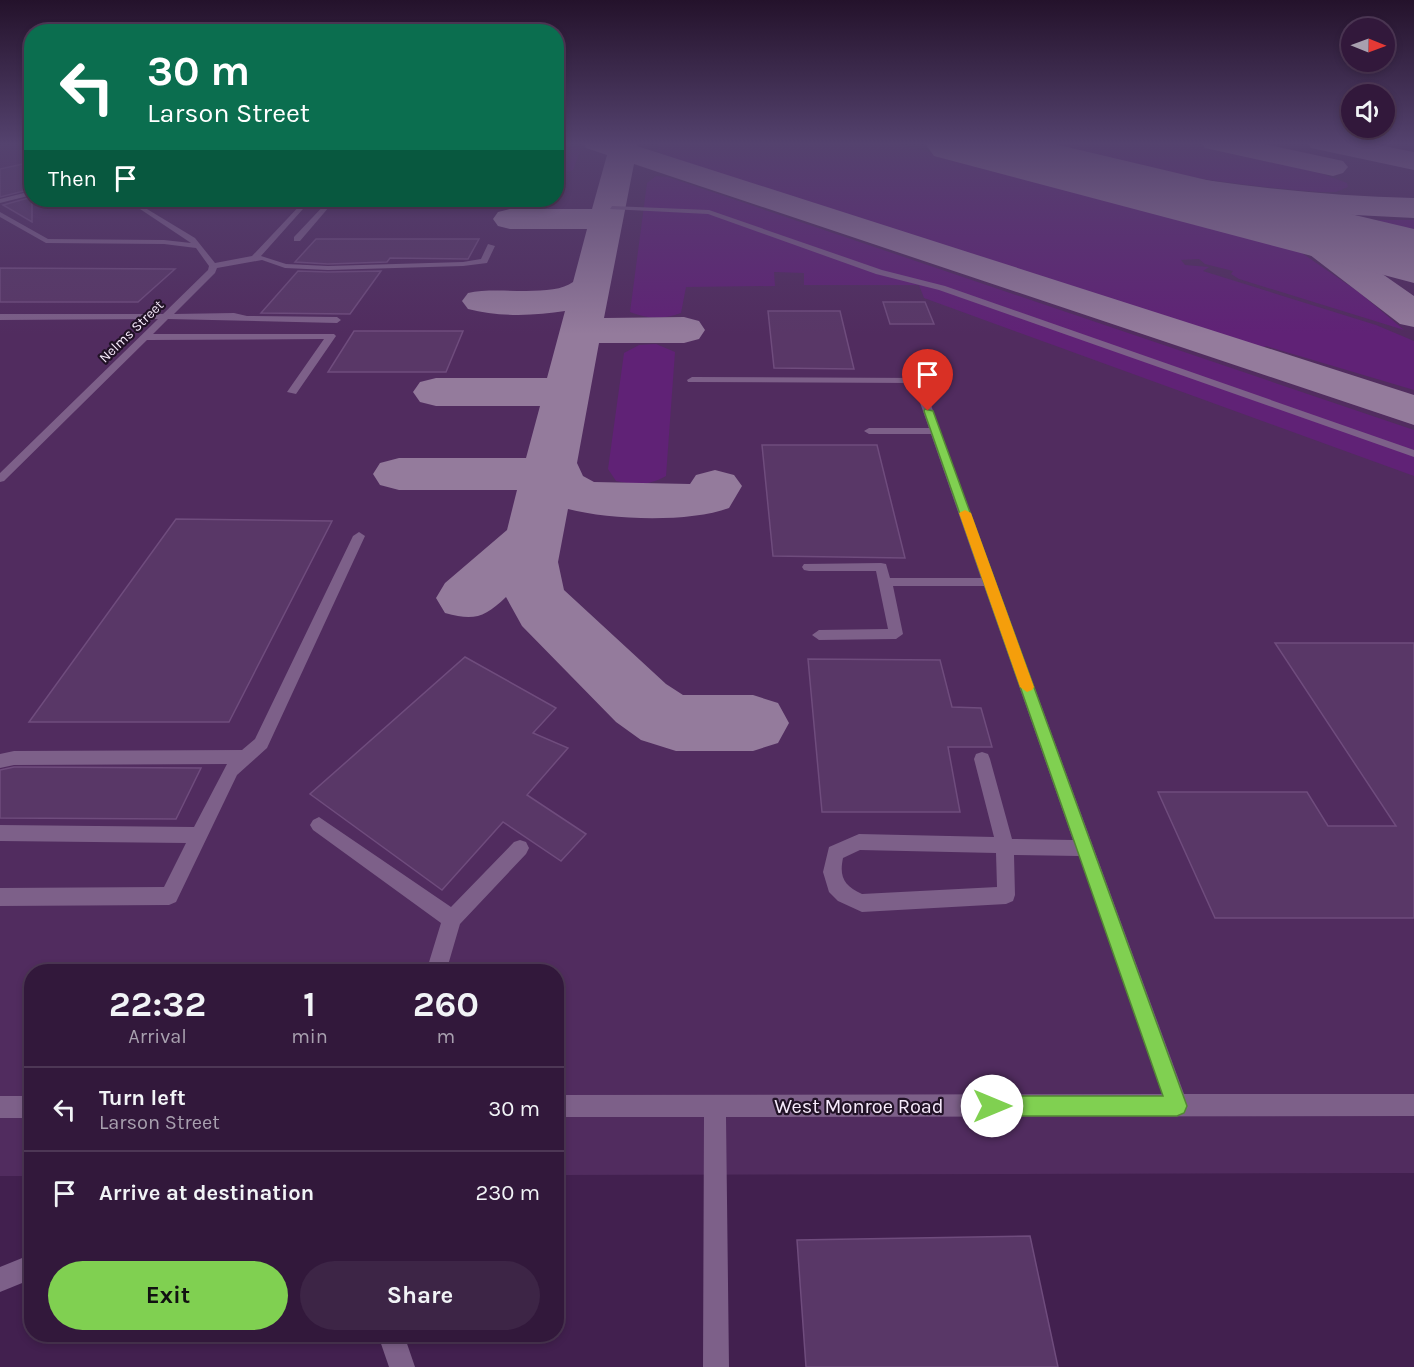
<!DOCTYPE html>
<html lang="en">
<head>
<meta charset="utf-8">
<style>
  body { margin:0; font-family:Karla,sans-serif; background:#3d2546; color:#f1f3f6; height:100vh; display:flex; flex-direction:column; font-size:22px; white-space:nowrap }
  * { box-sizing:border-box; margin:0 }
  p { font-size:20px; color:#a8a0af }
  .icon { flex:none; width:33px; height:33px; fill:none; stroke:currentColor; stroke-width:2; stroke-linecap:round; stroke-linejoin:round }
  .map { position:relative; flex:1; overflow:hidden }
  .side { position:absolute; left:24px; top:964px; width:540px; height:378px; display:flex; flex-direction:column; background:#32183b; border-radius:24px; box-shadow:0 3px 9px #0003,0 0 0 2px #4d3755 }
  .side>* { flex:none }
  .hud { position:absolute; left:24px; top:24px; width:540px; height:183px; border-radius:24px; box-shadow:0 3px 9px #0003,0 0 0 2px #4d3755; background:#0b6e4f; color:#fff; overflow:hidden }
  .needle { width:39px; rotate:91deg }
  .tools { position:absolute; left:1341px; top:18px; display:grid; gap:12px }
  .tools a { display:grid; place-items:center; width:54px; height:54px; border-radius:50%; background:#32183b; box-shadow:0 3px 9px #0003,0 0 0 2px #4d3755; font-size:30px }
  .pin { position:absolute; display:grid; place-items:center; width:51px; height:51px; color:#fff; margin:-62px -26px; border-radius:50% 50% 50% 0; rotate:-45deg; box-shadow:0 0 6px #0007 }
  .pin .icon { rotate:45deg }
  .me { position:absolute; width:66px; margin:-33px; rotate:90deg; stroke-linejoin:round; filter:drop-shadow(0 0 4px #0008) }
  .turn { display:flex; align-items:center; gap:21px; height:126px; padding:0 24px; font-size:27px }
  .turn .icon { width:78px; height:78px; stroke-width:2.5 }
  .turn b { display:block; font-size:42px; line-height:51px }
  .then { display:flex; align-items:center; height:57px; padding:0 24px; background:#0003; gap:12px; font-size:22px }
  .eta { display:flex; justify-content:space-evenly; align-items:center; height:102px; text-align:center }
  .eta b { font-size:36px; font-weight:700; line-height:42px }
  .button { display:flex; gap:12px; margin-top:auto; padding:12px 24px }
  .button a { flex:1; height:69px; border-radius:36px; background:#80d051; color:#111; font-size:24px; font-weight:700; line-height:69px; text-align:center }
  .button a+a { background:#3d2546; color:#f1f3f6 }
  ul { padding:0; list-style:none }
  li { display:flex; align-items:center; gap:18px; height:84px; padding:0 24px; border-top:2px solid #4d3755 }
  li div { flex:1 }
  li b { display:block; font-size:22px }
  li em { font-style:normal }
  .map>svg:first-child { display:block }
  .built { fill:#512c5f }
  .green { fill:#602276 }
  .lines { fill:none; stroke-linecap:round; stroke-linejoin:round }
  .taxiway { fill:#947b9c; fill-rule:evenodd }
  .runway { fill:#947b9c; fill-rule:evenodd }
  .building { fill:#593767; stroke:#6f4c7d; stroke-width:1.5 }
  .minor { fill:#7d6089; fill-rule:evenodd }
  .route { fill:#80d051; stroke:#538735; stroke-width:1.5 }
  .slow { fill:#f59e0b }
  .labels { text-anchor:middle; stroke-width:4.5; stroke-linejoin:round; paint-order:stroke }
  .far-street-label { font-size:14px; fill:#f7ebfc; stroke:#211226 }
  .near-street-label { font-size:20px; fill:#f7ebfc; stroke:#211226 }
</style>
</head>
<body>
<div class="map">
<svg width="1414" height="1367" viewBox="0 0 1414 1367">
  <rect width="100%" height="100%" fill="#42204f"/>
  <!-- built -->
  <polygon class="built" points="0,142 31,142 32,200 556,200 557,142 1414,142 1414,1173 557,1175 556,972 32,972 31,1176 0,1176"/>
  <!-- green -->
  <g class="green">
    <polygon points="557,142 581,149 573,170 557,176"/>
    <polygon points="658,142 891,142 1255,236 1280,247 1293,247 1360,293 1404,330 1239,279 1231,274 1233,271 1205,264 1199,259 1181,260 1185,265 1209,267 1203,271 1376,325 1414,341 1414,390 1266,346 1261,349 669,157 657,151"/>
    <path d="M1017,142H1182L1315,171L1347,183L1348,187L1336,192H1321C1218,185 1117,166 1017,142Z"/>
    <path d="M656,176L668,177L1414,430V476L924,298L919,285H804V273L774,272L775,286L686,287L681,313C663,320 648,319 630,312L647,183Z"/>
    <polygon points="1380,220 1414,220 1414,236 1378,226 1377,222"/>
    <path d="M656,344L675,352L666,476C648,486 636,485 616,481L608,469L624,353L639,345Z"/>
  </g>
  <g class="lines">
    <!-- taxiway -->
    <g class="taxiway">
      <path d="M582,142H638L637,146L1414,395V425L634,164L604,318L684,317L699,321L705,330L699,339L684,343H599L577,463L583,476L594,482L690,484L696,475L715,470L734,475L742,486L729,508C688,523 610,520 568,509L558,562L564,590L666,684L683,695H753L778,703L789,723L778,743L753,751H676L641,740L616,722L522,626L506,597C484,618 474,621 445,613L436,598L445,583L507,530L517,490H399L380,485L373,474L380,463L399,458H526L540,406H436L420,402L413,392L420,382L436,378H547L565,311C535,316 498,317 468,309L462,301L468,293C496,286 552,298 573,282L587,229H510L498,226L493,219L498,212L510,209H592L607,155L586,148Z"/>
      <polygon points="1201,142 1255,142 1343,161 1348,167 1343,173 1333,176 1205,148"/>
      <polygon points="1307,142 1363,142 1414,152 1414,170 1311,148"/>
      <path d="M1021,148C1151,174 1281,195 1414,198V218L1315,213L1249,206L1285,216L1325,234L1414,296V327L1400,324L1301,248L1261,230L1235,222L1231,215L1235,208L1246,205L1119,185L1011,163L1007,157L1011,151Z"/>
    </g>
    <!-- runway -->
    <polygon class="runway" points="924,142 1046,142 1414,229 1414,283 934,156"/>
  </g>
  <!-- building -->
  <g class="building">
    <polygon points="32,162 32,189 0,197 0,169"/>
    <polygon points="32,197 32,222 3,205"/>
    <polygon points="316,239 479,239 468,259 390,258 387,262 328,264 295,262"/>
    <polygon points="0,268 175,269 138,302 0,302"/>
    <polygon points="298,271 328,272 381,271 350,314 261,313"/>
    <polygon points="883,302 925,302 934,324 890,324"/>
    <polygon points="768,311 840,311 854,369 774,368"/>
    <polygon points="354,331 463,331 446,372 328,372"/>
    <polygon points="762,445 877,445 905,558 773,556"/>
    <polygon points="176,519 332,521 229,722 29,722"/>
    <polygon points="1275,643 1414,643 1414,918 1215,918 1158,792 1307,792 1328,826 1396,826"/>
    <polygon points="465,657 556,708 533,733 568,748 527,795 586,834 561,861 503,822 442,890 310,794"/>
    <polygon points="808,659 940,660 952,707 981,708 992,747 948,747 960,812 822,812"/>
    <polygon points="14,767 21,767 201,768 176,819 0,818 0,770"/>
    <polygon points="1030,1236 1058,1367 806,1367 797,1240"/>
  </g>
  <g class="lines">
    <!-- minor -->
    <g class="minor">
      <polygon points="32,191 32,195 0,203 0,199"/>
      <polygon points="305,200 311,200 261,256 286,264 328,266 463,262 481,259 488,244 495,246 487,263 463,266 328,270 285,268 262,260 217,268 215,273 174,314 234,313 247,316 337,317 341,320 337,323 168,319 153,334 334,334 336,336 296,394 287,392 324,339 147,340 4,481 0,482 0,473 158,319 0,320 0,314 163,314 208,270 209,266 196,248 164,244 46,243 0,217 0,212 48,239 164,240 191,243 140,209 142,206 195,238 215,263 252,256"/>
      <polygon points="329,200 335,200 300,241 294,241 294,237"/>
      <polygon points="612,206 709,210 882,270 945,286 1414,450 1414,457 939,290 876,274 708,214 610,209"/>
      <path d="M692,377L921,378L1184,1094H1414V1116L726,1117L729,1367H703L704,1117H556V1095L1162,1094L1079,856L1014,855L1015,895L1013,901L1006,904L862,912L838,901L829,892L823,872L829,847L859,834L994,837L974,759L976,754L982,752L988,754L990,759L1012,839L1073,840L984,586H893L903,634L896,639L819,640L812,635L819,630L888,629L876,571H809L804,570L802,567L804,564L881,563L886,564L890,578H981L931,434H869L864,431L869,428H929L913,383L688,382L687,380ZM860,850L996,853L997,887L862,894C844,886 839,877 843,858Z"/>
      <polygon points="359,532 365,536 267,748 237,775 176,902 169,905 0,906 0,888 164,887 186,843 0,841 0,825 194,827 227,764 14,765 0,768 0,754 14,751 242,750 255,739 353,536"/>
      <polygon points="319,817 451,907 514,842 520,840 526,842 529,848 526,854 460,924 446,972 426,972 441,923 313,830 310,825 313,820"/>
      <rect x="0" y="1096" width="32" height="22"/>
      <polygon points="32,1254 32,1279 0,1292 0,1267"/>
      <polygon points="378,1335 404,1335 415,1367 389,1367"/>
    </g>
  </g>
  <!-- sky -->
  <linearGradient id="sky" x2="0" y2="1"><stop stop-color="#24122b"/><stop offset="0.43" stop-color="#54426e"/><stop offset="1" stop-color="#54426e" stop-opacity="0"/></linearGradient>
  <rect width="1414" height="334" fill="url(#sky)"/>
  <!-- route -->
  <polygon class="route" points="925,409 933,411 1187,1106 1184,1113 1177,1116 992,1116 985,1113 982,1106 985,1099 992,1096 1163,1096 924,411"/>
  <!-- slow -->
  <polygon class="slow" points="965,510 971,513 1034,687 1032,690 1027,692 1020,687 959,513"/>
  <g class="labels">
    <!-- far-street labels -->
    <g class="far-street-label">
      <text transform="translate(131 331) rotate(-44)" y="5">Nelms Street</text>
    </g>
    <!-- near-street labels -->
    <g class="near-street-label">
      <text x="859" y="1113">West Monroe Road</text>
    </g>
  </g>
</svg>
<div class="tools">
<a><svg class="needle" viewBox="-14 -14 28 28"><path d="M0-13l5 13h-10z" fill="#e53935"/><path d="M0 13l5-13h-10z" fill="#a8a0af"/></svg></a>
<a><svg class="icon" aria-label="sound" viewBox="0 0 24 24"><path d="M4 9h4l5-4v14l-5-4H4zM17 9q2 3 0 6"/></svg></a>
</div>
<div class="pin" style="left:928px;top:411px;background:#d93025"><svg class="icon" aria-label="arrive" viewBox="0 0 24 24"><path d="M6 21V4h12l-3 4 3 4H6"/></svg></div>
<svg class="me" style="left:992px;top:1106px" viewBox="-20 -20 40 40"><circle r="19" fill="#fff"/><path d="M0-13L10 11 0 6-10 11z" fill="#80d051"/></svg>
<div class="hud">
<div class="turn"><svg class="icon" aria-label="left" viewBox="0 0 24 24"><path d="M17 20v-9H6M10 6l-5 5 5 5"/></svg><div><b>30 m</b>Larson Street</div></div>
<div class="then">Then<svg class="icon" aria-label="arrive" viewBox="0 0 24 24"><path d="M6 21V4h12l-3 4 3 4H6"/></svg></div>
</div>
<section class="side">
<div class="eta">
<div><b>22:32</b><p>Arrival</p></div>
<div><b>1</b><p>min</p></div>
<div><b>260</b><p>m</p></div>
</div>
<ul>
<li><svg class="icon" aria-label="left" viewBox="0 0 24 24"><path d="M17 20v-9H6M10 6l-5 5 5 5"/></svg><div><b>Turn left</b><p>Larson Street</p></div><em>30 m</em></li>
<li><svg class="icon" aria-label="arrive" viewBox="0 0 24 24"><path d="M6 21V4h12l-3 4 3 4H6"/></svg><div><b>Arrive at destination</b></div><em>230 m</em></li>
</ul>
<div class="button"><a>Exit</a><a>Share</a></div>
</section>
</div>
</body>
</html>
